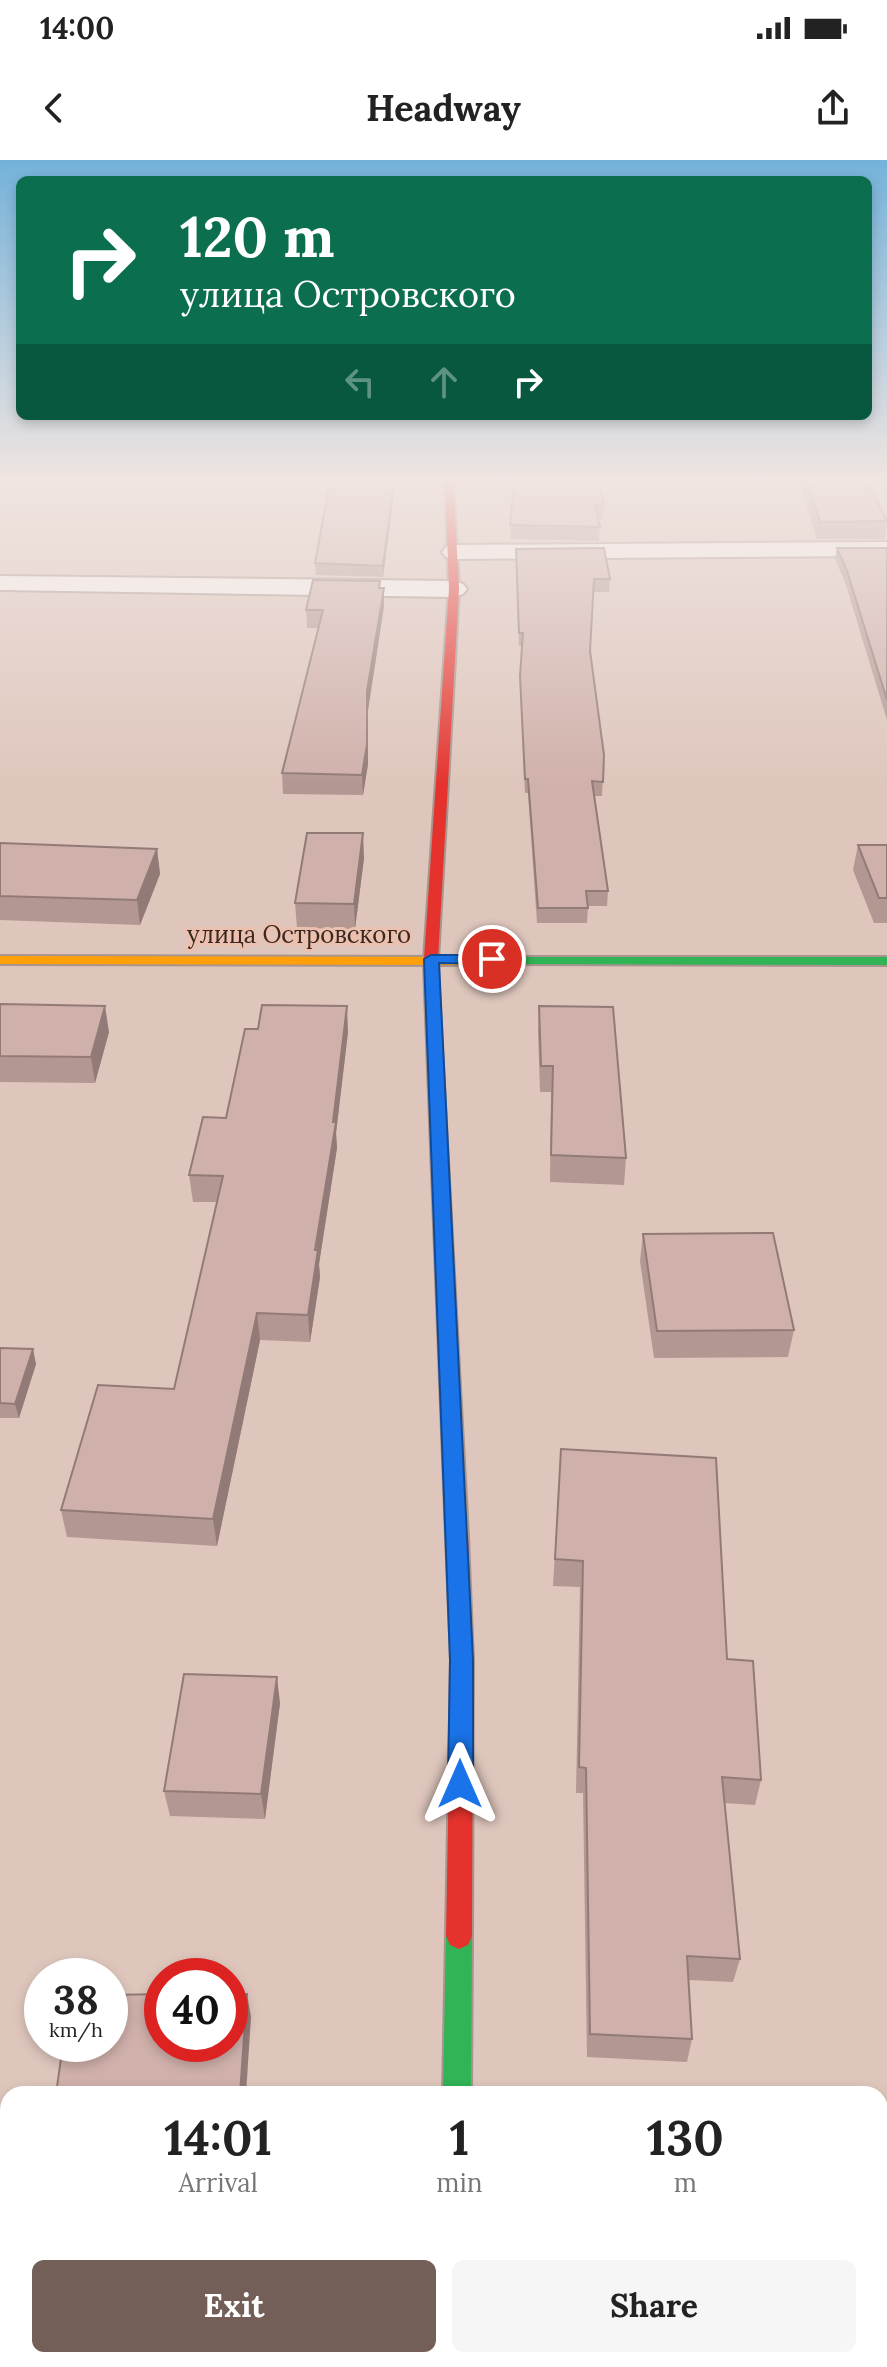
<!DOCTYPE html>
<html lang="en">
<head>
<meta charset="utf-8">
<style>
  body { margin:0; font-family:Lora,serif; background:#f6f6f6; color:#222; height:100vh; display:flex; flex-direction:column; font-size:30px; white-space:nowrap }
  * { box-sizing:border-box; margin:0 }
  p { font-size:26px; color:#767676 }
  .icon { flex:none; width:44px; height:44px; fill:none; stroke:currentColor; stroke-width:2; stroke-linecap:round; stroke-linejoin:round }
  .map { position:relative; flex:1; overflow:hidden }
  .panel { position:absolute; left:0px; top:1926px; width:888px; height:282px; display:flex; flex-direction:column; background:#fff; border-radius:24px 24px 0 0; box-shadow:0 4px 12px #0003 }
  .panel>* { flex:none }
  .guide { position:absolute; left:16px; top:16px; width:856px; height:244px; border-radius:12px; box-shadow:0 4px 12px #0003; background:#0b6e4f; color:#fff; overflow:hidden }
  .speed { position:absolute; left:24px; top:1798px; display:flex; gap:16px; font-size:40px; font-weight:700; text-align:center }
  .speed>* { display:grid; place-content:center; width:104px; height:104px; border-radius:50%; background:#fff; box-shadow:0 4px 12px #0003; line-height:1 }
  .speed small { font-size:20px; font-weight:400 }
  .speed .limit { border:12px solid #d22; background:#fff; color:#111 }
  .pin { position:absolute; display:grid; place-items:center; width:68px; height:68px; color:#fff; margin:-34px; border:4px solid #fff; border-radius:50%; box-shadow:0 2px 8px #0007 }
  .me { position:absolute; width:88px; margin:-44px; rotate:0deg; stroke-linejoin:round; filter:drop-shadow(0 0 6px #0008) }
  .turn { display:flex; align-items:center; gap:28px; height:168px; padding:0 32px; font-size:36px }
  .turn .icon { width:104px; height:104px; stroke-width:2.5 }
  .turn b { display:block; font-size:56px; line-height:68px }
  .lanes { display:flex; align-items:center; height:76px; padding:0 32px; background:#0003; justify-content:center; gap:40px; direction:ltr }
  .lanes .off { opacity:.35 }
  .eta { display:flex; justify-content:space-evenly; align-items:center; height:136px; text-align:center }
  .eta b { font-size:48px; font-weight:700; line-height:56px }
  .primary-button { display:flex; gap:16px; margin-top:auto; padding:16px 32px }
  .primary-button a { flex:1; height:92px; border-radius:12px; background:#735f57; color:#fff; font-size:32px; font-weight:700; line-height:92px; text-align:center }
  .primary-button a+a { background:#f6f6f6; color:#222 }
  .status { display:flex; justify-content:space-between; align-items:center; height:56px; padding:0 40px; background:#fff; direction:ltr }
  .status svg { height:22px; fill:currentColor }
  header { display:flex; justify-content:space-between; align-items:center; height:104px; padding:0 32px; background:#fff; font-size:36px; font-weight:700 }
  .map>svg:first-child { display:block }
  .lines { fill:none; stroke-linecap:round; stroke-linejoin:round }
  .street-casing { stroke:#a8958e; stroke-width:4 }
  .fast-casing { stroke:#a8958e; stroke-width:4 }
  .slow-casing { stroke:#a8958e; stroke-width:4 }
  .jam-casing { stroke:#a8958e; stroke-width:4 }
  .street { fill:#faf6f5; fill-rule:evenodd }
  .fast { fill:#30b455; fill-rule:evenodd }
  .slow { fill:#ff9f0a; fill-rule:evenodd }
  .jam { fill:#e5322d; fill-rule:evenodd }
  .wall { fill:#b39792 }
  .shaded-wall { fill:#927b77 }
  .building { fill:#d0b0aa; stroke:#927b77; stroke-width:2 }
  .route { fill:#1a73e8; stroke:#114b97; stroke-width:2 }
  .labels { text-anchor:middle; stroke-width:6; stroke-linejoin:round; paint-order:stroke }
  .street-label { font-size:24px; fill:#392821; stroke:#ecc0ae }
</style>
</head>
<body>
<div class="status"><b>14:00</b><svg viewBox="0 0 49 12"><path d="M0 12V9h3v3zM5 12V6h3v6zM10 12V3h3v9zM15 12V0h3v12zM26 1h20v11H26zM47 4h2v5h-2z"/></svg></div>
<header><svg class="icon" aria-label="back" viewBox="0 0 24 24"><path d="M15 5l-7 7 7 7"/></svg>Headway<svg class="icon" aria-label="share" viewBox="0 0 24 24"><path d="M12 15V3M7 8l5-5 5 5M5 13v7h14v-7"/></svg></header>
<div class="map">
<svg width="887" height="2207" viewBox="0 0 887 2207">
  <rect width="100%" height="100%" fill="#dec6bc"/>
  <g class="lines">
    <defs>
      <g id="street">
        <polygon points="0,318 15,318 8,328 0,330"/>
        <polygon points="887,382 887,396 454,399 446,397 442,392 446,387 454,385"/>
        <polygon points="0,416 454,421 463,424 467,429 463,434 454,437 0,430"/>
        <rect x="418" y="2200" width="74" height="7"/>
      </g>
      <g id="fast">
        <polygon points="468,797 887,797 887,805 463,804 463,798"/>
        <polygon points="459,1763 468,1767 472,1776 471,1934 443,1934 446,1776 450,1767"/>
      </g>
      <g id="slow">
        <polygon points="0,796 468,797 475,801 468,805 0,804"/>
        <polygon points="432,828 439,832 468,1377 464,1383 457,1385 450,1383 446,1377 425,832"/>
      </g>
      <g id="jam">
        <polygon points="445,318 453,318 459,429 438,799 439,832 432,836 425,832 424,799 449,429"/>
        <polygon points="457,1369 464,1371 468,1377 473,1500 472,1776 468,1785 459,1789 450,1785 446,1776 451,1500 446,1377 450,1371"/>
      </g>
    </defs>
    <!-- street casing -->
    <use href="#street" class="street-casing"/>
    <!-- fast casing -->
    <use href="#fast" class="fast-casing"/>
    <!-- slow casing -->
    <use href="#slow" class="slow-casing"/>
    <!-- jam casing -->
    <use href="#jam" class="jam-casing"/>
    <!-- street -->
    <use href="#street" class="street"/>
    <!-- fast -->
    <use href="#fast" class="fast"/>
    <!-- slow -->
    <use href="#slow" class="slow"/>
    <!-- jam -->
    <use href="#jam" class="jam"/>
  </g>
  <!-- wall -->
  <g class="wall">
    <polygon points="393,318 391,322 394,322 394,333 383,417 316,415 315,403 345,322"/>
    <polygon points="515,318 604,345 603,359 598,359 600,367 599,381 510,379"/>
    <polygon points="798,318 866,318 887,359 885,379 817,379"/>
    <polygon points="837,388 887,388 887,560 845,422 835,399"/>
    <polygon points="516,389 610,419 609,432 593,432 590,491 604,595 602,636 594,636 608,731 607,746 588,746 587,763 537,763 528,633 525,633 520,530 522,486 519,486"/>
    <polygon points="380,428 384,428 384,446 368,550 368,604 363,635 283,634 282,613 318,468 307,468 306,450"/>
    <polygon points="0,683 157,689 160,714 140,765 0,760"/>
    <polygon points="858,685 887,685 887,763 874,763 853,710"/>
    <polygon points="364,698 355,769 297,768 295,743"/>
    <polygon points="0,844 109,872 95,923 0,922"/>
    <polygon points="539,846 626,998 624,1025 550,1022 551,932 540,932 538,872"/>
    <polygon points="348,872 336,973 337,988 319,1104 320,1117 310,1182 260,1180 217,1386 67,1377 61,1350 174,1229 217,1042 193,1042 189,1015 226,958"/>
    <polygon points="643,1074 794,1170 788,1197 654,1198 640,1101"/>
    <polygon points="0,1188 36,1204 19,1258 0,1258"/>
    <polygon points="561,1289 727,1499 761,1620 755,1645 724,1643 740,1799 733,1822 689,1820 692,1879 687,1902 587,1897 583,1633 576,1633 580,1427 553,1426"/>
    <polygon points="280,1543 265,1659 170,1656 164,1631"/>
    <polygon points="609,2200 755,2200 756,2207 609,2207"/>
  </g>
  <!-- shaded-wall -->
  <g class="shaded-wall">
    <polygon points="394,322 394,333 383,417 383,406"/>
    <polygon points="384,428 384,446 368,550 368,604 363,635 362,615 367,531"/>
    <polygon points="363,673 364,698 355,769 354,744"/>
    <polygon points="157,689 160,714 140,765 137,740"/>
    <polygon points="105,846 109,872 95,923 91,897"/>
    <polygon points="347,846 348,872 336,973 337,988 319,1104 320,1117 310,1182 308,1155"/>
    <polygon points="257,1153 260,1180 217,1386 213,1359"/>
    <polygon points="33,1189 36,1204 19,1258 15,1244"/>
    <polygon points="277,1517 280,1543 265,1659 261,1634"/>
    <polygon points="247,1834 251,1857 246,1934 240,1934"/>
  </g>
  <!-- building -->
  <g class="building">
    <polygon points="345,318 389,318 388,322 394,322 383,406 315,403 330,321 345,322"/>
    <polygon points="515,318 598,318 604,345 595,345 600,367 510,365"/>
    <polygon points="806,318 866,318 887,361 820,362"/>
    <polygon points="604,388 610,419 594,419 590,491 604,595 603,622 592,621 608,731 586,731 588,748 538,748 528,619 525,619 520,516 523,473 519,473 516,389"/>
    <polygon points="837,388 887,388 887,540 847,411"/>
    <polygon points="313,420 380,421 379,428 384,428 367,531 367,584 362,615 282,613 323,450 306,450"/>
    <polygon points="307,673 363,673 354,744 295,743"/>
    <polygon points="0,683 157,689 137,740 0,736"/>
    <polygon points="858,685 887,685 887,738 879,738"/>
    <polygon points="0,844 105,846 91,897 0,896"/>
    <polygon points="262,845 347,846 333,962 336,962 315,1090 318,1090 308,1155 257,1153 213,1359 61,1350 98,1225 174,1229 223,1016 189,1015 203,957 226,958 245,869 258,869"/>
    <polygon points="539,846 613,847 626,998 551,995 553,906 541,906"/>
    <polygon points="773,1073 794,1170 657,1171 643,1074"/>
    <polygon points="0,1188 33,1189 15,1244 0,1243"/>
    <polygon points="561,1289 716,1298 727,1499 753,1501 761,1620 722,1617 740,1799 687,1796 692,1879 590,1874 586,1608 579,1607 583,1401 555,1399"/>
    <polygon points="184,1514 277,1517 261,1634 164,1631"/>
    <polygon points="162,1834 162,1884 230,1884 230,1834 247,1834 240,1934 56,1934 63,1884 110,1884 110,1835"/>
    <polygon points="613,2200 755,2200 756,2207 614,2207"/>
  </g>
  <!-- sky -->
  <linearGradient id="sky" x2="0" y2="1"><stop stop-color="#74b2da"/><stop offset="0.51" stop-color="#f0e5e1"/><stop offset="1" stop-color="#f0e5e1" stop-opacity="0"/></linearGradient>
  <rect width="887" height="627" fill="url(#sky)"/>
  <!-- route -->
  <polygon class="route" points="431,795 492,795 500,799 492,804 439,803 473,1500 473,1624 469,1632 460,1635 452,1632 448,1624 450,1500 424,799"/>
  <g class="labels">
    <!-- street labels -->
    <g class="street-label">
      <text x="299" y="783">улица Островского</text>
    </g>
  </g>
</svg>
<div class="speed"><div>38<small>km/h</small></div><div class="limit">40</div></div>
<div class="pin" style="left:492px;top:799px;background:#d93025"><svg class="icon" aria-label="arrive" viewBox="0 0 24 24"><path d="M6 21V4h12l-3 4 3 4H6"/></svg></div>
<svg class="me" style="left:460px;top:1624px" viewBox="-20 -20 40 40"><path d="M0-17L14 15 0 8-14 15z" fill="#1a73e8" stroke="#fff" stroke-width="4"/></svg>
<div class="guide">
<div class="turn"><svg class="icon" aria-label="right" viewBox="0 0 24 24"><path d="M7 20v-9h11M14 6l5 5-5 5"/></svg><div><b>120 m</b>улица Островского</div></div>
<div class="lanes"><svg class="icon off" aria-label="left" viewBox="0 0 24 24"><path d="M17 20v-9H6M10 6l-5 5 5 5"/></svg><svg class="icon off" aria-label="ahead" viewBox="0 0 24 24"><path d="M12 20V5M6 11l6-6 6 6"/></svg><svg class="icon" aria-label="right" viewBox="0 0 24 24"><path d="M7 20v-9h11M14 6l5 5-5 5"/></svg></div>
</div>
<section class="panel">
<div class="eta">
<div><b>14:01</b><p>Arrival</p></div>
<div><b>1</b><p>min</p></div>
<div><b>130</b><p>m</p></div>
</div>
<div class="primary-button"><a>Exit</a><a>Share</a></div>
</section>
</div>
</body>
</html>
